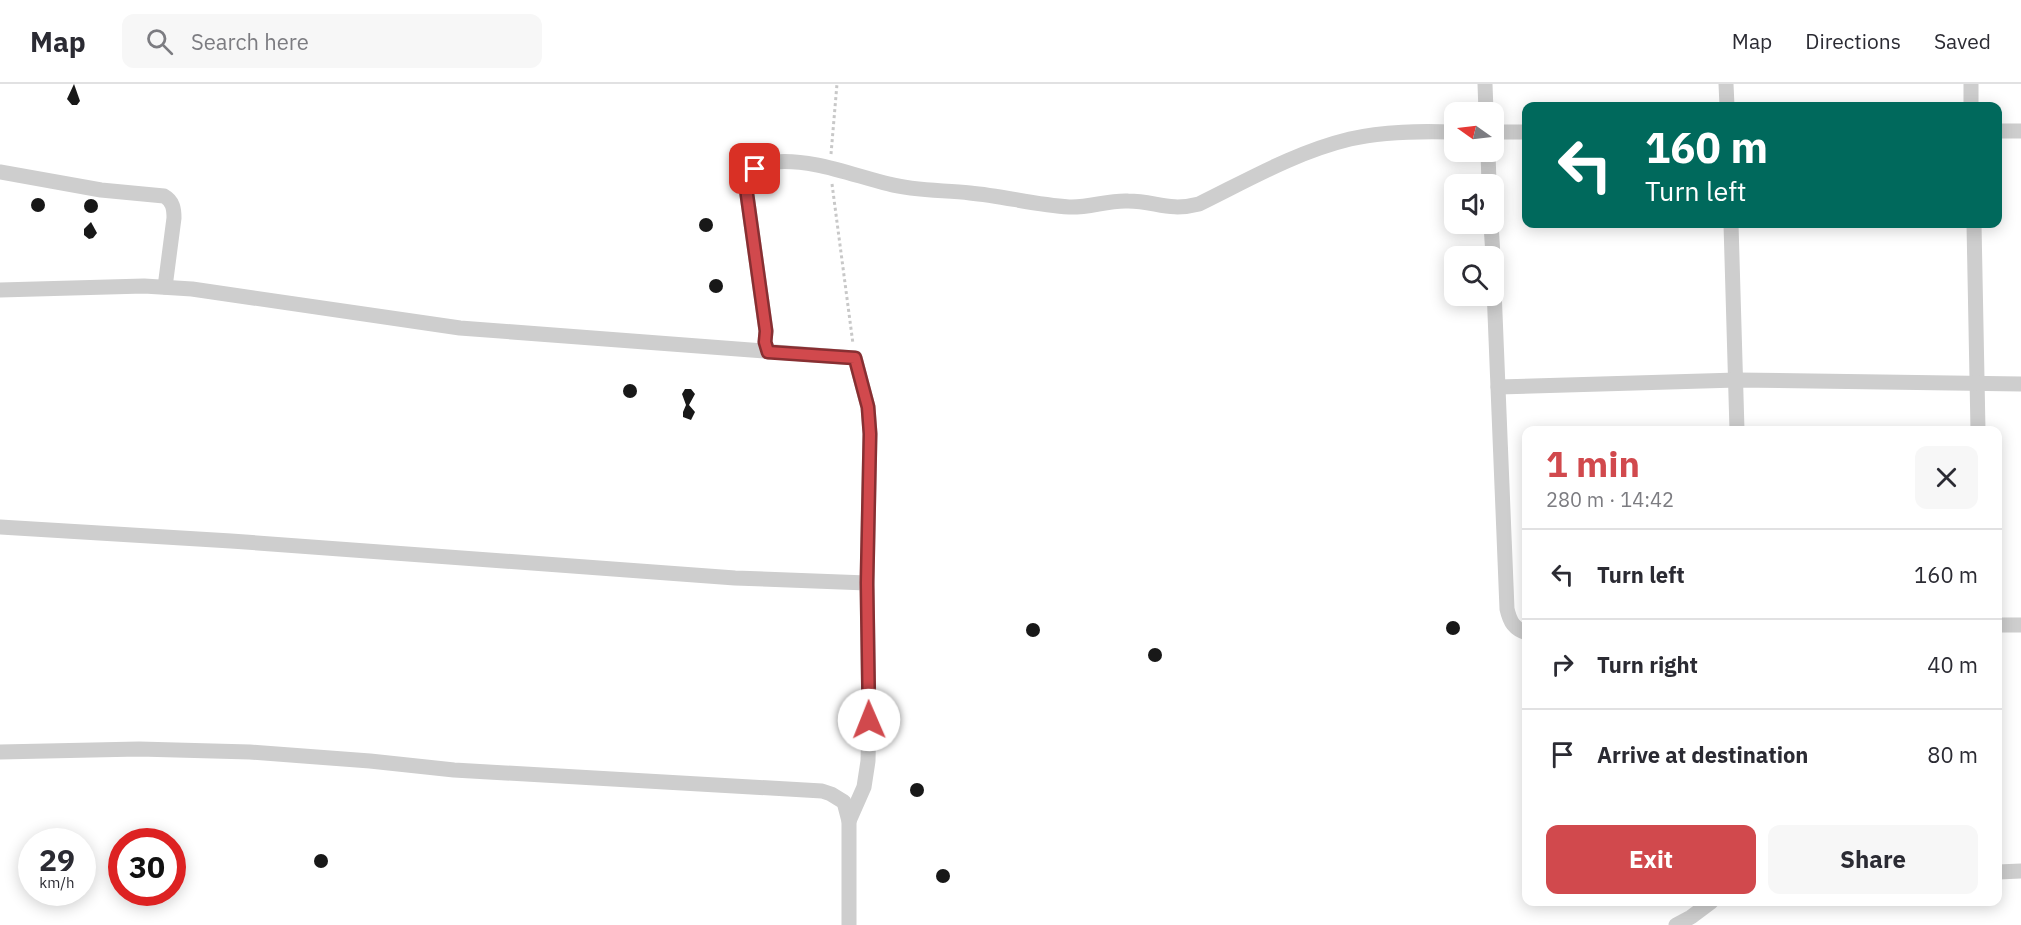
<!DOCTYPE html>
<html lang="en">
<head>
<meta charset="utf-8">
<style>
  body { margin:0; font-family:"IBM Plex Sans",sans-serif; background:#f7f7f7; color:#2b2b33; height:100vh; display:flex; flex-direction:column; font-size:22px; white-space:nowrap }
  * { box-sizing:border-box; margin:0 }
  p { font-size:20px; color:#7c7c81 }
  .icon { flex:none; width:33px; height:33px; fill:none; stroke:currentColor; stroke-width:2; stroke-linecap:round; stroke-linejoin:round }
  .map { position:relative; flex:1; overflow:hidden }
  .panel { position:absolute; left:1522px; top:342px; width:480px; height:480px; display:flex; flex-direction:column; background:#fff; border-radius:12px; box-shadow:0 3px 15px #0003 }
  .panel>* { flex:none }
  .hud { position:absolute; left:1522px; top:18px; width:480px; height:126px; border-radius:12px; box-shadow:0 3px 15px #0003; background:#00695c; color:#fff; overflow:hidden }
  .needle { width:39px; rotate:284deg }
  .buttons { position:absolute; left:1444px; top:18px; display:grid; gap:12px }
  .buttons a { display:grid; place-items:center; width:60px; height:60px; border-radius:12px; background:#fff; box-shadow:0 3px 15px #0003; font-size:30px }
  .speed { position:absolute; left:18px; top:744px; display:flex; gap:12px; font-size:30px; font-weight:700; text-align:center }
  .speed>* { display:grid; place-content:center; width:78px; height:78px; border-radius:50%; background:#fff; box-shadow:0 3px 15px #0003; line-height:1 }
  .speed small { font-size:15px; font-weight:400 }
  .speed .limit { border:9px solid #d22; background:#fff; color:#111 }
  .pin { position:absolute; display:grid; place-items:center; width:51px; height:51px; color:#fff; margin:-26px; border-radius:12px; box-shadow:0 3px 9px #0006 }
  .me { position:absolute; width:66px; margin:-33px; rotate:359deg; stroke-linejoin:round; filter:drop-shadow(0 0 4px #0008) }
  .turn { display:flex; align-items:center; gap:21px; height:126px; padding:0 24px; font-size:27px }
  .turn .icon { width:78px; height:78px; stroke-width:2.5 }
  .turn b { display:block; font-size:42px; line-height:51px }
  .round { display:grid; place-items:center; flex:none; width:63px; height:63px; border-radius:12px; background:#f7f7f7 }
  .headline { display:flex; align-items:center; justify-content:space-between; height:102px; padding:0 24px }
  h1 { font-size:36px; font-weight:800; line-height:45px; color:#d1494d }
  .cta { display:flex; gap:12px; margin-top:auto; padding:12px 24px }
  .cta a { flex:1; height:69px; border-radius:12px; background:#d1494d; color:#fff; font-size:24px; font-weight:800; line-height:69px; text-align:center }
  .cta a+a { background:#f7f7f7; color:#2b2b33 }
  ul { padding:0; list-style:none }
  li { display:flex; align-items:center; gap:18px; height:90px; padding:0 24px; border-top:2px solid #e1e1e2 }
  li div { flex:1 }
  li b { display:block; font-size:22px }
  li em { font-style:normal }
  header { display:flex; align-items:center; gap:36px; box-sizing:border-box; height:84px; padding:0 30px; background:#fff; border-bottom:2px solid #e1e1e2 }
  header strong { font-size:28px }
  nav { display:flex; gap:33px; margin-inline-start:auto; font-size:21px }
  .search { width:420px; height:54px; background:#f7f7f7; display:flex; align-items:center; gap:15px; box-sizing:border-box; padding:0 21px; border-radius:12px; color:#7c7c81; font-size:22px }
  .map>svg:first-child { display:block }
  .building { fill:#181818 }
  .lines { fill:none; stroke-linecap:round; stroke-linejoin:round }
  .path { stroke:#c8c8c8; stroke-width:3; stroke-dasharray:3 3; stroke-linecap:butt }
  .minor { stroke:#cecece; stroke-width:15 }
  .route-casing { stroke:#882f32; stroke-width:15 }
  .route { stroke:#d1494d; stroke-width:10 }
</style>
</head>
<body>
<header>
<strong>Map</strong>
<div class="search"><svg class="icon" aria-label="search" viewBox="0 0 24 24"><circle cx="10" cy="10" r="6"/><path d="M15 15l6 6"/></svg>Search here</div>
<nav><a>Map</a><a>Directions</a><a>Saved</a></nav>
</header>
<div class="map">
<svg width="2021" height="841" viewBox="0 0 2021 841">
  <rect width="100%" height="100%" fill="#fff"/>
  <!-- building -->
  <g class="building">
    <polygon points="74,0 80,17 77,21 72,21 67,15"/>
    <circle cx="38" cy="121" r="7"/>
    <circle cx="91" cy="122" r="7"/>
    <circle cx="706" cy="141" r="7"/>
    <polygon points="91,138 97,149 93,154 89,155 84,151 84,145"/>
    <circle cx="716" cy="202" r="7"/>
    <circle cx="630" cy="307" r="7"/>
    <polygon points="685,305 691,305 695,310 689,321 695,328 691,336 683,333 683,328 686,321 682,310"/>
    <circle cx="1453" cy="544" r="7"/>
    <circle cx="1033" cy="546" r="7"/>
    <circle cx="1155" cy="571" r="7"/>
    <circle cx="917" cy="706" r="7"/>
    <circle cx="321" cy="777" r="7"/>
    <circle cx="943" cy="792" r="7"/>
  </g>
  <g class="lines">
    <!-- path -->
    <g class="path">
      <polyline points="831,70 837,0"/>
      <polyline points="832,100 853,260"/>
    </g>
    <!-- minor -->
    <g class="minor">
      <polyline points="1485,0 1486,28"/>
      <polyline points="1726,0 1727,22"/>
      <polyline points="1971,0 1971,22"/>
      <polyline points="1998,47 2021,47"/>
      <polyline points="1494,48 1527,48"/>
      <polyline points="1488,68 1489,100"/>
      <path d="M0,88L101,106L164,112C173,117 174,125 174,134L165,203"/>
      <polyline points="1491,140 1493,172"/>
      <polyline points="1731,140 1737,346"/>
      <polyline points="1974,140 1978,346"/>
      <path d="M1494,205L1507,525C1510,538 1514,545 1527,549"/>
      <polyline points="0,206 144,202 192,205 460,244 855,274 868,323 870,349 867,499 869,636 868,677 864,703 849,737"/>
      <path d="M768,268L765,258L766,247L746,104C747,89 758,80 773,78C811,74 852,91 889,100C915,107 943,106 970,109C1003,112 1036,121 1069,123C1089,124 1108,116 1128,117C1156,117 1168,128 1199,120C1248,96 1296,68 1350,55C1384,47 1421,47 1455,48"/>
      <polyline points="1498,303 1737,296 2021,300"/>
      <polyline points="0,443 231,457 735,494 867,499"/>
      <polyline points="1998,541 2021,541"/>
      <polyline points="0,668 139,665 250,668 370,677 454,686 822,707 831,710 844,718 849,737 849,841"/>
      <polyline points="1998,788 2021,787"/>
      <polyline points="1676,841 1691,833 1711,818"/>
    </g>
  </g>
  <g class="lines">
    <defs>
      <polyline id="route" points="755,85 749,90 746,104 766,247 765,258 768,268 855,274 868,323 870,350 867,499 869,636"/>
    </defs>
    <!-- route casing -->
    <use href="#route" class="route-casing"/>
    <!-- route -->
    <use href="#route" class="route"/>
  </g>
</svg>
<div class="buttons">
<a><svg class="needle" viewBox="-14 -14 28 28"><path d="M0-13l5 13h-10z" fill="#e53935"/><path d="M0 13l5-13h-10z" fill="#7c7c81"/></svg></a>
<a><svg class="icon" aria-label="sound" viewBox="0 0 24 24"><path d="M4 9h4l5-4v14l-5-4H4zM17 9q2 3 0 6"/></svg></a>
<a><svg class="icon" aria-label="search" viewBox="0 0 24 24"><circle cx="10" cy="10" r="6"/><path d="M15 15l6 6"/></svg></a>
</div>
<div class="speed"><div>29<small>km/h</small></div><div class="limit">30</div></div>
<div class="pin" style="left:755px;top:85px;background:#d93025"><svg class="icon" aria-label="arrive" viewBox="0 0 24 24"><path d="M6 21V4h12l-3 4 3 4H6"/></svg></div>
<svg class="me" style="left:869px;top:636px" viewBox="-20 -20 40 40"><circle r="19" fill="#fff"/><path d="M0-13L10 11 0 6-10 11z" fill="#d1494d"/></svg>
<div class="hud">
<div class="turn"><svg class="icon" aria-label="left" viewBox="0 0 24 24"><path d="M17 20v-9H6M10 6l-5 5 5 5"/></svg><div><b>160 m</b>Turn left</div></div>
</div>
<section class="panel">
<div class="headline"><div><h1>1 min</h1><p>280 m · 14:42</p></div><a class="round"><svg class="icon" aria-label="close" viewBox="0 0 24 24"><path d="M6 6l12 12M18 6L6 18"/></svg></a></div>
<ul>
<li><svg class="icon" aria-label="left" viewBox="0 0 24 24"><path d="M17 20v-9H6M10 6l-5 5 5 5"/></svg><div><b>Turn left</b></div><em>160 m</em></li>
<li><svg class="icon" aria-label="right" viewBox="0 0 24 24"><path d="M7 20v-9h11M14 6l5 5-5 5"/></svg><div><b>Turn right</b></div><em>40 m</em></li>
<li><svg class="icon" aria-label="arrive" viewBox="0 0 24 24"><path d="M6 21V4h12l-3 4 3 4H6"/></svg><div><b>Arrive at destination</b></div><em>80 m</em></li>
</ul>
<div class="cta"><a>Exit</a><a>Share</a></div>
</section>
</div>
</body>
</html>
